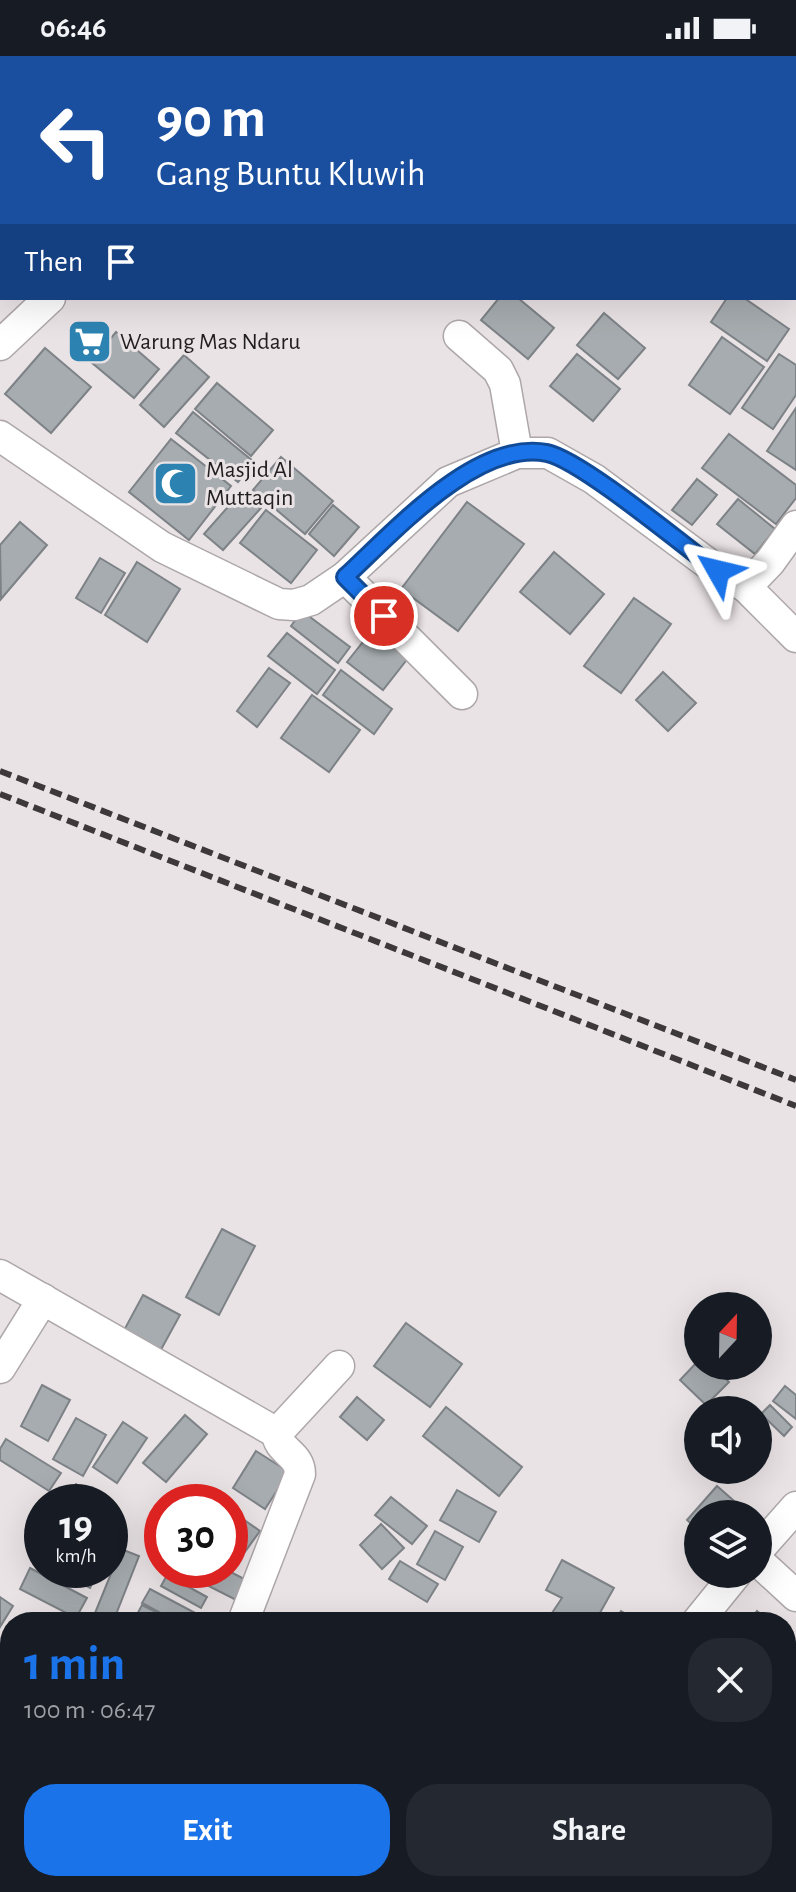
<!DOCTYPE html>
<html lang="en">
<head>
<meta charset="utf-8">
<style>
  body { margin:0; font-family:"Alegreya Sans",sans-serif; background:#242831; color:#f1f3f6; height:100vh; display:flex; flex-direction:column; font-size:30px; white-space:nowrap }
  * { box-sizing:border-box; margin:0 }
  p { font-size:26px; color:#9ea1a6 }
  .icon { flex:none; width:44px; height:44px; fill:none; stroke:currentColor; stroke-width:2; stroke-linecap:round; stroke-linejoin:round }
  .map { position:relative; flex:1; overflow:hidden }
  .details { position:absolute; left:0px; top:1556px; width:796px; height:280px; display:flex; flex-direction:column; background:#171b24; border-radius:32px 32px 0 0; box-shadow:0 8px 32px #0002 }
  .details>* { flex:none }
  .hud { position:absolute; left:0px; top:0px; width:796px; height:244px; box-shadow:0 8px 32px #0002; background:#1a4fa0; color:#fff; overflow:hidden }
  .needle { width:52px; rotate:22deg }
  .tools { position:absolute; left:684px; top:1236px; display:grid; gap:16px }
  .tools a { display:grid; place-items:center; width:88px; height:88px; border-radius:50%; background:#171b24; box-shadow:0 8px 32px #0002; font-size:40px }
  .speed { position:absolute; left:24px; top:1428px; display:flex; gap:16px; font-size:40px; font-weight:700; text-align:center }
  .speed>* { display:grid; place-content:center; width:104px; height:104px; border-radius:50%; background:#171b24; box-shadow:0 8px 32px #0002; line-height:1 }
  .speed small { font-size:20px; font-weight:400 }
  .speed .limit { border:12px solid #d22; background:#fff; color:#111 }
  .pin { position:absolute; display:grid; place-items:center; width:68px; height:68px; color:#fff; margin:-34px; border:4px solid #fff; border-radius:50%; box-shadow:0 2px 8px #0007 }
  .me { position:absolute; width:88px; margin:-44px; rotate:307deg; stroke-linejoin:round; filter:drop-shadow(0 0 6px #0008) }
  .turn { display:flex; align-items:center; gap:28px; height:168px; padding:0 24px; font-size:36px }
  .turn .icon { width:104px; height:104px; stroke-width:2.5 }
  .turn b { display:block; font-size:56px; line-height:68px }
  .then { display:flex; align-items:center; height:76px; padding:0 24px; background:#0003; gap:16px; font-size:30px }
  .round { display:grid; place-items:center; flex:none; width:84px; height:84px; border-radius:32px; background:#242831 }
  .overview { display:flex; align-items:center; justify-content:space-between; height:136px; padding:0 24px }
  h1 { font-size:48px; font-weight:700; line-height:60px; color:#1a73e8 }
  .primary-button { display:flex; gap:16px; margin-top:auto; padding:16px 24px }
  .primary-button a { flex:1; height:92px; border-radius:32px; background:#1a73e8; color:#fff; font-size:32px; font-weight:700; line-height:92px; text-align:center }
  .primary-button a+a { background:#242831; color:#f1f3f6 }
  .status { display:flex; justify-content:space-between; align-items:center; height:56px; padding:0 40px; background:#171b24; direction:ltr }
  .status svg { height:22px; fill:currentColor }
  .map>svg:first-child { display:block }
  .building { fill:#a6acaf; stroke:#7d8286; stroke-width:2 }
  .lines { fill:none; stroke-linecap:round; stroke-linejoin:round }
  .street-casing { stroke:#ada7a9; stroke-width:33 }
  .street { stroke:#fff; stroke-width:30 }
  .rail { stroke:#3d393a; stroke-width:6; stroke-dasharray:12 6; stroke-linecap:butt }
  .route-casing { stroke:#114b97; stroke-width:20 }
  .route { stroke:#1a73e8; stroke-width:14 }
  .labels { text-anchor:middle; stroke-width:6; stroke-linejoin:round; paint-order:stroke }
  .poi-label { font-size:24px; fill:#211e1f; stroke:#eae3e5; text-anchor:start }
</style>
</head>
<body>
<div class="status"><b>06:46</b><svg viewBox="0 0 49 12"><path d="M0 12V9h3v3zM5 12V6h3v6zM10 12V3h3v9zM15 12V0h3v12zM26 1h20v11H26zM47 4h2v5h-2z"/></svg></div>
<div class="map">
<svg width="796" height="1836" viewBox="0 0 796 1836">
  <rect width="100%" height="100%" fill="#eae3e5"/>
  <!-- building -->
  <g class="building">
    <polygon points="794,26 796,28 794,100"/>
    <polygon points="499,242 518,242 554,272 528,303 481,264"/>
    <polygon points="727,242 744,242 789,273 767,305 711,266"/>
    <polygon points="604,257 645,292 618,323 577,289"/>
    <polygon points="116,276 159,313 134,342 91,306"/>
    <polygon points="722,281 764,311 730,358 689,329"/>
    <polygon points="45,292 91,331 51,377 5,338"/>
    <polygon points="577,298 620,333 593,365 550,330"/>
    <polygon points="779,298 796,309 796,339 773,373 742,352"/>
    <polygon points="184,299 209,321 164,371 140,349"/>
    <polygon points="217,327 273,374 251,400 195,353"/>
    <polygon points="796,352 796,414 767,395"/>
    <polygon points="193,356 254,406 238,426 176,377"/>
    <polygon points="729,378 796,429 796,442 776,468 702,412"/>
    <polygon points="171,383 231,430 189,484 129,436"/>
    <polygon points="281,401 333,445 305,478 253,434"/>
    <polygon points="697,423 717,439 692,469 672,454"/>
    <polygon points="242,435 261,452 223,494 204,478"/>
    <polygon points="738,443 775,473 755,498 717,468"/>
    <polygon points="467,446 524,488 458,575 401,533"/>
    <polygon points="333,449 359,471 334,500 309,478"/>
    <polygon points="266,454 317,494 291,527 240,487"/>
    <polygon points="20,466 47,489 1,543 0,489"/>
    <polygon points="554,496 604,538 570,578 520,536"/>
    <polygon points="100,502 125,517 101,557 76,542"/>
    <polygon points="137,506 180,533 147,586 105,559"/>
    <polygon points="634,542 671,568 621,637 584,610"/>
    <polygon points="302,555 350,591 338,607 291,570"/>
    <polygon points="374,572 409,601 383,634 347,606"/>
    <polygon points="287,577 335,614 317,638 268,600"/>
    <polygon points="269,612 290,627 257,671 237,655"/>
    <polygon points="341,614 392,653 374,678 323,639"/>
    <polygon points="663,616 696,647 668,675 636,644"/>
    <polygon points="312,639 360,674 329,716 281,682"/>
    <polygon points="222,1173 255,1190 219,1259 186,1241"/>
    <polygon points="143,1239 180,1259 158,1299 122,1278"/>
    <polygon points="406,1267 462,1308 430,1351 374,1310"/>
    <polygon points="698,1305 698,1310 712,1310 729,1326 706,1349 680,1324"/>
    <polygon points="42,1329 70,1344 48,1385 21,1370"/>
    <polygon points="785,1330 796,1339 796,1363 773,1345"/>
    <polygon points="357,1341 384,1364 367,1384 340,1361"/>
    <polygon points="770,1349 792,1371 784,1380 761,1358"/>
    <polygon points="446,1351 522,1411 499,1440 423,1380"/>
    <polygon points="185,1359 207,1378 166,1426 143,1407"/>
    <polygon points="76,1362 106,1379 83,1420 53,1403"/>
    <polygon points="123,1366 147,1382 117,1427 93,1411"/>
    <polygon points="6,1383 61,1417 49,1435 0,1404 0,1393"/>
    <polygon points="256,1395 289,1416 265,1453 233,1432"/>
    <polygon points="76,1428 107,1446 65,1446"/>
    <polygon points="717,1430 749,1458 698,1458 698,1474 687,1464"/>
    <polygon points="457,1434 496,1456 479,1486 440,1464"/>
    <polygon points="205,1436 219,1446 197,1446"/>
    <polygon points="391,1441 427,1470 412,1488 375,1459"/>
    <polygon points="230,1454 260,1475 234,1511 230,1508"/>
    <polygon points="381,1468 404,1492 382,1513 360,1489"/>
    <polygon points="435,1475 463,1491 445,1524 417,1508"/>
    <polygon points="121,1493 139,1500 113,1566 104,1566 93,1562"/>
    <polygon points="562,1504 614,1532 597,1562 594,1560 590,1566 546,1566 562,1542 546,1534"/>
    <polygon points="400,1505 438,1528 427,1546 389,1523"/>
    <polygon points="30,1512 87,1542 76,1562 20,1533"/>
    <polygon points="57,1514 99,1514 90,1532"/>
    <polygon points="190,1514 227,1514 248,1525 238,1545 187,1519"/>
    <polygon points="167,1519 207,1541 201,1552 161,1530"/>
    <polygon points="150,1533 197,1558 192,1566 177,1566 142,1547"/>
    <polygon points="0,1541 13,1550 0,1571"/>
    <polygon points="142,1549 176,1566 133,1566"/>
    <polygon points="621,1555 639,1566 614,1566"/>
    <polygon points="757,1555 771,1566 749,1566"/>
    <polygon points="786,1578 796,1586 796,1595 786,1608"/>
    <polygon points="795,1605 796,1606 796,1653 786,1645 786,1616"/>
    <polygon points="786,1645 796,1653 795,1684 786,1678"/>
    <polygon points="786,1677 796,1685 786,1704"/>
    <polygon points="10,1732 10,1777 8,1780 0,1774 0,1746"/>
    <polygon points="48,1826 89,1826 82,1836 62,1836"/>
    <polygon points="451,1826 496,1826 490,1836 456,1836 448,1831"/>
    <polygon points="677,1826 733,1826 725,1836 690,1836"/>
  </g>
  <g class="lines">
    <defs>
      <g id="street">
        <polyline points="453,0 456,2"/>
        <polyline points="305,2 307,0"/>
        <polyline points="588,2 591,0"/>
        <polyline points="459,280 498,314 505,328 517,397"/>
        <polyline points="0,289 50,242"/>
        <polyline points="0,380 162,491 279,548 294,549 311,544 345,521 448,426 517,397 548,397 594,423 718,515 746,531 770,506 796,470"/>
        <polyline points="345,521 462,638"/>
        <polyline points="746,531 796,581"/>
        <polyline points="0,1219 277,1377"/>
        <polyline points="0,1312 43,1243"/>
        <polyline points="758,1494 796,1451"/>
        <polyline points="758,1505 796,1540"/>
        <path d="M243,1566L300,1418C300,1397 278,1396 277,1377L339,1310"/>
        <polyline points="697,1566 736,1518"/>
        <polyline points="0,1643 10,1649"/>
        <polyline points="786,1767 796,1774"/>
        <polyline points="308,1826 326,1836"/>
        <polyline points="535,1836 541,1826"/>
      </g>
    </defs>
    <!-- street casing -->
    <use href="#street" class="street-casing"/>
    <!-- street -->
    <use href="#street" class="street"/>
    <!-- rail -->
    <g class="rail">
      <polyline points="0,715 796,1024"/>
      <polyline points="0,738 796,1050"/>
    </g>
  </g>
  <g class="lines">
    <defs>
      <path id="route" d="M384,560L345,521C392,478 476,383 547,397C581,404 684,490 718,515"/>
    </defs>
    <!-- route casing -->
    <use href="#route" class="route-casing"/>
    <!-- route -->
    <use href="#route" class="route"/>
  </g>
  <!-- icons -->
  <defs>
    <symbol id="supermarket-square" viewBox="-11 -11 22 22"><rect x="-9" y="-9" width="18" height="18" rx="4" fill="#2c83b2" stroke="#eae3e5"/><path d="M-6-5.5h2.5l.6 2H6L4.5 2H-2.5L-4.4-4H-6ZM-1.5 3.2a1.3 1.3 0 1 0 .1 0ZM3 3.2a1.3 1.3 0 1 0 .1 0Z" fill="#fff"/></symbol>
    <symbol id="mosque-square" viewBox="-11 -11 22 22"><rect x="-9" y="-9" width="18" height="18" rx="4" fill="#2c83b2" stroke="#eae3e5"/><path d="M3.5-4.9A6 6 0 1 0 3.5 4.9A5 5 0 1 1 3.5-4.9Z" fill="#fff"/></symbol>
  </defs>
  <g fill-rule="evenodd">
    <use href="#supermarket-square" x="64" y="260" width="51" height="51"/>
    <use href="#mosque-square" x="150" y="402" width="51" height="51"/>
  </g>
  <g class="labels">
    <!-- poi labels -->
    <g class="poi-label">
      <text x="120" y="293">Warung Mas Ndaru</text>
      <text x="206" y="421">Masjid Al<tspan x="206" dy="28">Muttaqin</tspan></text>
    </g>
  </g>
</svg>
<div class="tools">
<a><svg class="needle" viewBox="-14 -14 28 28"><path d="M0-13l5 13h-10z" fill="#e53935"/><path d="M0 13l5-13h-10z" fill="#9ea1a6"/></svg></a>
<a><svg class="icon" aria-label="sound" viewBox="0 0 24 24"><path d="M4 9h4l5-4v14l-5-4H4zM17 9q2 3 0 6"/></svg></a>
<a><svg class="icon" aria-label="layers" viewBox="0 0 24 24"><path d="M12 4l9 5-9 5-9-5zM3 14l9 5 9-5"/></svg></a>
</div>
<div class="speed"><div>19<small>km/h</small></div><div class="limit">30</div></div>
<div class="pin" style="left:384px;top:560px;background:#d93025"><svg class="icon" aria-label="arrive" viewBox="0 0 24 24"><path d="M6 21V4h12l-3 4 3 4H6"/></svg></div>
<svg class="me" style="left:718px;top:515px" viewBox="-20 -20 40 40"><path d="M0-17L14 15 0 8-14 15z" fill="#1a73e8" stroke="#fff" stroke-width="4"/></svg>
<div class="hud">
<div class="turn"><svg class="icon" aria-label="left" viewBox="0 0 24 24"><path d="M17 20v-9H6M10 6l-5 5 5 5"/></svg><div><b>90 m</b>Gang Buntu Kluwih</div></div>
<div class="then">Then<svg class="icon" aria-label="arrive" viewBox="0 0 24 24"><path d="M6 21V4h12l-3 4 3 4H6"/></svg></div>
</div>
<section class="details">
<div class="overview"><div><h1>1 min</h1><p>100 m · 06:47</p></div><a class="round"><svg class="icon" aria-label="close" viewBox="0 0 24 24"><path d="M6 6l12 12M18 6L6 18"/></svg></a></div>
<div class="primary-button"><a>Exit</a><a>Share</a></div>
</section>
</div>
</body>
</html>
